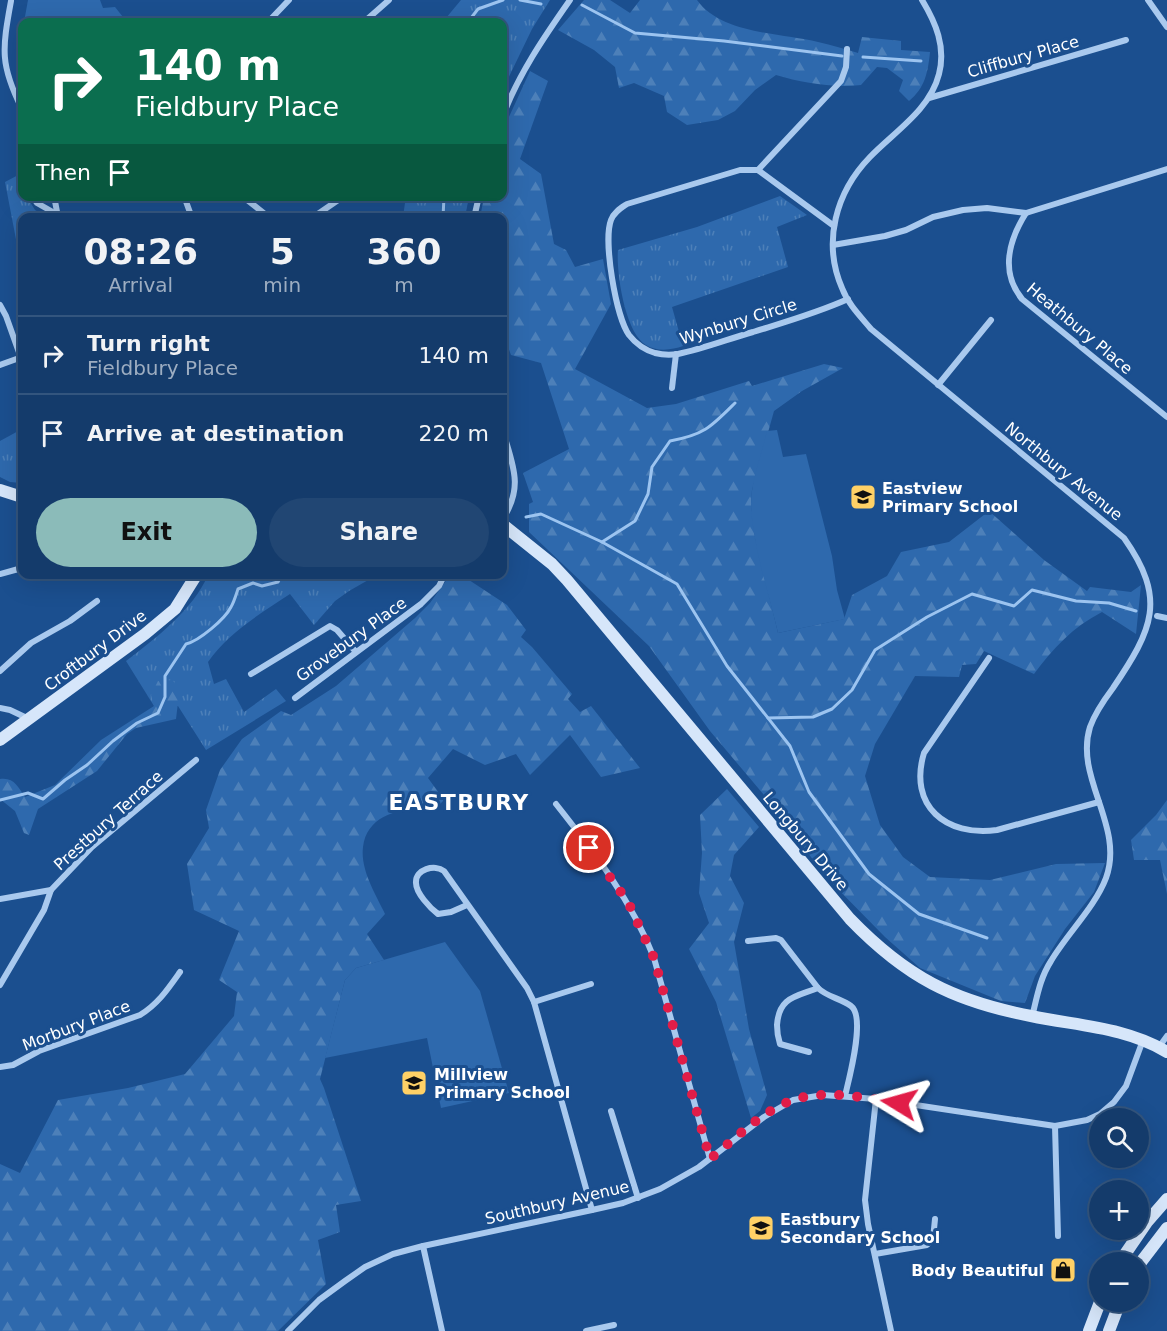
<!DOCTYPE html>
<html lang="en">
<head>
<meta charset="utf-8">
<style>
  body { margin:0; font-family:"DejaVu Sans",sans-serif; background:#214673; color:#f1f3f6; height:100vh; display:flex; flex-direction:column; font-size:22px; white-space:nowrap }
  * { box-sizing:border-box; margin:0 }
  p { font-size:20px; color:#9dadc1 }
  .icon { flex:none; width:33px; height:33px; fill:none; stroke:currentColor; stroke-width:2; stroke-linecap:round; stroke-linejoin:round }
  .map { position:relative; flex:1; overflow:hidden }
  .details { position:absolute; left:18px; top:213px; width:489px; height:366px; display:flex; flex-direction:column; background:#143b6b; border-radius:12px; box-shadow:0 6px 24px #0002,0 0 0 2px #33557e }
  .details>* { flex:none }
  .top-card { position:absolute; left:18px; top:18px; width:489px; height:183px; border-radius:12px; box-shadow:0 6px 24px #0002,0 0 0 2px #33557e; background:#0b6e4f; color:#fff; overflow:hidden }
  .fabs { position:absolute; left:1089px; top:1108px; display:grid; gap:12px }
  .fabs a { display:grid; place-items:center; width:60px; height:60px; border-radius:50%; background:#143b6b; box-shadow:0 6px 24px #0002,0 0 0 2px #33557e; font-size:30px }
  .pin { position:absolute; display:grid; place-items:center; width:51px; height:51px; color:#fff; margin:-26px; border:3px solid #fff; border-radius:50%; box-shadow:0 2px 6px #0007 }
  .me { position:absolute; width:66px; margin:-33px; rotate:278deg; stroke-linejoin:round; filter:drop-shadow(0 0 4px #0008) }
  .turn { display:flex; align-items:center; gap:21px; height:126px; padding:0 18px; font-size:27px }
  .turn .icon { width:78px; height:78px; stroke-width:2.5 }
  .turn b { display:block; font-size:42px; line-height:51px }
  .then { display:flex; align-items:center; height:57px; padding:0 18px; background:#0003; gap:12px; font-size:22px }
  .eta { display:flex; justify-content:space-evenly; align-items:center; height:102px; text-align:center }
  .eta b { font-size:36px; font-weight:700; line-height:42px }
  .primary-button { display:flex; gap:12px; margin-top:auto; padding:12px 18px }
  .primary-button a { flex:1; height:69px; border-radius:36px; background:#8bbbb9; color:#111; font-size:24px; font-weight:700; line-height:69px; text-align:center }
  .primary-button a+a { background:#214673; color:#f1f3f6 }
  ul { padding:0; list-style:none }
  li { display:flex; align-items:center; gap:18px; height:78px; padding:0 18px; border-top:2px solid #33557e }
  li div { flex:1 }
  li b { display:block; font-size:22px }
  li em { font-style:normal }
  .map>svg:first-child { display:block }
  .grass { fill:url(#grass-tufts) }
  .forest { fill:url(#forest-firs) }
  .pitch { fill:#2e69ad }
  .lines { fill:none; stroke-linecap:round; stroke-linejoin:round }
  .stream { stroke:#9cc4f0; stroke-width:3 }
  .street { stroke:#a9c9ee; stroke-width:6 }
  .secondary { stroke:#d6e6fa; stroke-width:12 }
  .route { stroke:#e11d48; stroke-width:10; stroke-dasharray:0 18 }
  .labels { text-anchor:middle; stroke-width:6; stroke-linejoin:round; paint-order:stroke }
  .street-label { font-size:16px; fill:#fff; stroke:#1b4f8f }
  .poi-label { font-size:16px; font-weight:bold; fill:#fff; stroke:#1b4f8f; text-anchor:start }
  .district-label { font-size:22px; font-weight:bold; letter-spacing:1.5px; fill:#fff; stroke:#1b4f8f }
</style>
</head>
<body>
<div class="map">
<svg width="1167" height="1331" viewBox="0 0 1167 1331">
  <defs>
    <pattern id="grass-tufts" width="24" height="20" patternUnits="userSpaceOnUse" patternTransform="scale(1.5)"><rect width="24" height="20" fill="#2e69ad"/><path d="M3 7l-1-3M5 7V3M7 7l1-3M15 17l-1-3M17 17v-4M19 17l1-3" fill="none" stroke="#4d80b9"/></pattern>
    <pattern id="forest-firs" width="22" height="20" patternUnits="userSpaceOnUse" patternTransform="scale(1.5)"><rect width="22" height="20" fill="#2e69ad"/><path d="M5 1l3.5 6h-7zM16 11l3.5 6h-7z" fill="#4d80b9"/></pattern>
  </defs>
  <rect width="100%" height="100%" fill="#1b4f8f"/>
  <!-- grass -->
  <g class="grass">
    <polygon points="461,0 550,0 532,29 503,89 502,22 444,22 446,18"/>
    <polygon points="22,173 22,196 27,197 35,210 46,217 22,218 22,254 19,255 5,182"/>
    <polygon points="406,196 469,196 469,197 465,217 403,217"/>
    <path d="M780,196L807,215L777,227L788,267L672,307L683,346C672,350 657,352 646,345C625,333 616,272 618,250L697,227Z"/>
    <polygon points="22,429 22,483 10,482 0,477 0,441"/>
    <path d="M208,575H377L349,591L335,601L314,625L290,594C261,613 228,633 208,662L214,684L226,679L244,712L276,689L286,701L206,750L178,706H154L126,661C156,638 193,610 208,575Z"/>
  </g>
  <!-- forest -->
  <g class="forest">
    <path d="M584,0H610L630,13L640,0H697C721,34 781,33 818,42C832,45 845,49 858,53L862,37L901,41V50L930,52C928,72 925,88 909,101L899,91L903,80L887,68L877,67L861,85C832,88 803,83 776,75L755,90L735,111L718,120L687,125L667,112L664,96L634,83L619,88L615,67L594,50L558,30Z"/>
    <path d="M530,71L548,81L520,159L541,174L554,244L566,250L575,267L603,259L611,304L575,369L647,408L676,404L749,381L752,386L824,364L843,368L802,391L774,411L752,490L751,504L755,537L778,633L844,619L852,595L887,576L901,552L949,542L989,511L1044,560L1087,591L1090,587L1131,592L1141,585L1136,634L1102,612C1073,627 1053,648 1034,674L984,651L976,664L962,665L959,677L915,676L875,744L865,776L880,825L903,857L930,877L990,880L1056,864L1105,863L1094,892L1065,929L1035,976L1025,1003L1001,1001L920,968L885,937L825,876L774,807L710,731L649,646L529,532V504L533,502L523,473L569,449L541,363L511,355L503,333L502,218H480L484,197L502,196L503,130Z"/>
    <path d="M450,575L469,580L507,605L526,630L521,637L532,647L572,694L568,699L580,712L591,706L640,768L601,777L570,735L530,775L516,754L485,765L453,749L428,778L444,800L434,810C407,806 367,812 363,847C360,870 376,895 385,914L367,934L384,960L356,968L345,980L320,1079L324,1088L361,1201L336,1205L340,1232L318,1240L326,1284L278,1331H0V1164L20,1173L58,1100L128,1088L185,1074L234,1016L237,992L219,980L239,931L194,910L187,864L209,828L206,810L220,770L242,739L281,711L291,715L336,686L415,618L430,603Z"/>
    <path d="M173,680L179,694L176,719L136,728L127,734L97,771L38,809L29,835L24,833L15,811L0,799V779C14,777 18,787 25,797L55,785L101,740L154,706L151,695L158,681Z"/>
    <polygon points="727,789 759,827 734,855 730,876 744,903 734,942 749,1029 767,1095 760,1111 751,1118 716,1002 689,949 709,923 699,893 702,853 700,815"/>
    <polygon points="1167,800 1167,894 1160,860 1134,860 1131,840 1156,815"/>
  </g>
  <!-- pitch -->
  <g class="pitch">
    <polygon points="28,0 100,0 103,8 115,7 127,22 24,22"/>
    <path d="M777,430L783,457L806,454L832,556L837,590L845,619L778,633C769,594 752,543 751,504C751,481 762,454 767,431Z"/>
    <polygon points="445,942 480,991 509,1093 441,1108 427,1038 325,1058 345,980 356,968"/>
  </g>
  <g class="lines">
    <!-- stream -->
    <g class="stream">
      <polyline points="520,0 541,4"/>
      <polyline points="582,5 635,33 724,41 842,56"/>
      <polyline points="468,22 478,9 503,0"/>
      <polyline points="863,57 921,61"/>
      <polyline points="443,218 444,196"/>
      <polyline points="526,517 541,514 602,542 677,584 727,666 790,746 809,792 869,874 919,914 987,938"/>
      <path d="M602,542L635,521L648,494L652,467L670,441C704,435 711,427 735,403"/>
      <polyline points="768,718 813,717 832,709 852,690 875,650 927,617 972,594 1014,606 1032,590 1076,601 1109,603 1136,611"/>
      <path d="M0,800L28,793L43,799L65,780L87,765L113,741L137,723L158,713L165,697V676L186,644C199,641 225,619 231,607C234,602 236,595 238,589L253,583L262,586L278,582L282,574"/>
    </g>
    <!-- street -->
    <g class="street">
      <path d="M922,0C936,23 946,47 939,74C930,110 894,132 870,157C836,192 822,242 842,288C848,304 860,316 871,329L1124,538C1167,599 1153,629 1113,688C1104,700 1095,713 1090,727C1074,778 1125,826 1106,878C1095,907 1067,934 1051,961C1040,978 1037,997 1032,1017"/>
      <polyline points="1148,0 1167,27"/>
      <path d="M11,1C2,50 0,65 22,109"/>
      <polyline points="268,22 289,0"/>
      <polyline points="364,22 389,0"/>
      <polyline points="929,98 1126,40"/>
      <path d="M502,118C518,75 544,37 570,0"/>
      <path d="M1167,169L1026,213C1009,240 1000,272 1022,299L1167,417"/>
      <polyline points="758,170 841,81 846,67 847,49"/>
      <polyline points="32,196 37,203 58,215"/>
      <polyline points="54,196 58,217"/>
      <polyline points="184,196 192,218"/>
      <polyline points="242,196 270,218"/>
      <polyline points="312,218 344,196"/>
      <polyline points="474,218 479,196"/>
      <path d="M834,226L758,170H740L627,204C621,208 614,212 611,220C603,241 616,317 629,335C636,344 645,350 655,353C663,355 671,355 678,354C703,349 728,339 753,332C785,322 817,313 848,299"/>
      <polyline points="833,245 885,236 906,230 933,217 963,210 987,208 1026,213"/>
      <polyline points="0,305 6,316 21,358"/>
      <polyline points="0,365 22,357"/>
      <polyline points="938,385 991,320"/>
      <polyline points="672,388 676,354"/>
      <path d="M502,428C512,464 525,486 502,520"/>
      <polyline points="0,574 22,568"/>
      <polyline points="1157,616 1167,618"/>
      <path d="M989,658L924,753C908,806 946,837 997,830L1099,802"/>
      <polyline points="0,671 31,643 70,621 97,601"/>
      <polyline points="251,674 330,626 337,630 356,652"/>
      <polyline points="295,698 421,604 439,586 445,574"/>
      <polyline points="0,708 10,710 29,719"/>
      <path d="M556,804C594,852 632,901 654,958L710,1159"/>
      <polyline points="0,899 51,890 92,847 196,760"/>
      <path d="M467,905L451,912L438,914C430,908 416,893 416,883C415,869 435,864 444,871L527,988L534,1002L592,1210"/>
      <path d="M748,941L776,938L781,940L818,988C827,997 840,998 851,1006C866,1017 849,1079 845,1096"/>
      <polyline points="0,985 44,910 51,890"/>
      <polyline points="534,1002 591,984"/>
      <polyline points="1159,1047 1167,1036"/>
      <path d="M809,1052L780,1044C778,1038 777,1032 777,1025C779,997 795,997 818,988"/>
      <path d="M0,1067L13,1065L39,1051L140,1015C158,1004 168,989 180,972"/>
      <polyline points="876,1099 865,1200 868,1224 891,1331"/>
      <polyline points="611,1111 638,1198"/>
      <polyline points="1055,1126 1058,1236"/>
      <polyline points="423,1246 442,1331"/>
      <polyline points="875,1254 927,1245 933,1239 935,1219"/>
      <polyline points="288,1331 319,1300 345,1281 365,1267 393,1254 423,1246 592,1210 623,1203 660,1189 699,1167 764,1117 793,1100 823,1095 876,1099 1055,1126 1087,1120 1100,1114 1114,1102 1126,1086 1143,1040"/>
      <polyline points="586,1331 614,1325"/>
    </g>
    <!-- secondary -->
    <g class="secondary">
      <polyline points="0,490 22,497"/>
      <path d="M502,524L552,564L567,580L850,919C906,977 953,1001 1031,1016C1078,1026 1125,1027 1167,1052"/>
      <polyline points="0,740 145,634 175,609 197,574"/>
      <polyline points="1119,1263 1147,1222 1167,1199"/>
      <polyline points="1138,1266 1167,1228"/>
      <polyline points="1089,1331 1100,1302"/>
      <polyline points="1109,1331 1120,1302"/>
    </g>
  </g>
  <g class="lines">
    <!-- route -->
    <path class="route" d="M589,848L628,902L654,958L710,1159C735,1139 762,1111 793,1100C826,1089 866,1098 899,1103"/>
  </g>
  <!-- icons -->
  <defs>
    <symbol id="school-square" viewBox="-11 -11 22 22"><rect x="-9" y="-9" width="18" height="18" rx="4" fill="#ffd166" stroke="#1b4f8f"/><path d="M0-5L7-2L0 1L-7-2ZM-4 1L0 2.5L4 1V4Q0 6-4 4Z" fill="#111"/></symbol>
    <symbol id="shop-square" viewBox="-11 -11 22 22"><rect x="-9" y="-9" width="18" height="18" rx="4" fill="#ffd166" stroke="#1b4f8f"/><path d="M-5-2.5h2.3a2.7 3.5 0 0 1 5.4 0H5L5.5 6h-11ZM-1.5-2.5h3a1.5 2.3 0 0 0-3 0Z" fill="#111"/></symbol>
  </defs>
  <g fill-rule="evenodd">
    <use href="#school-square" x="848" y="482" width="30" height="30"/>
    <use href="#school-square" x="399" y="1068" width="30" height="30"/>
    <use href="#school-square" x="746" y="1213" width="30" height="30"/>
    <use href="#shop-square" x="1048" y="1255" width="30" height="30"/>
  </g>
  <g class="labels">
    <!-- street labels -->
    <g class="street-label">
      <text transform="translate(1023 56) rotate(-16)" y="6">Cliffbury Place</text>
      <text transform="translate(738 321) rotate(-17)" y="6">Wynbury Circle</text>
      <text transform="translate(1080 328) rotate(40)" y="6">Heathbury Place</text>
      <text transform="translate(1064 471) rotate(39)" y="6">Northbury Avenue</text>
      <text transform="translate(351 639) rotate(-36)" y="6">Grovebury Place</text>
      <text transform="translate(95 650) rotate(-37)" y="6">Croftbury Drive</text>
      <text transform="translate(108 820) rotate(-42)" y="6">Prestbury Terrace</text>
      <text transform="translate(806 841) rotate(50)" y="6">Longbury Drive</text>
      <text transform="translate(76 1025) rotate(-21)" y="6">Morbury Place</text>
      <text transform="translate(557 1202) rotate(-13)" y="6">Southbury Avenue</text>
    </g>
    <!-- poi labels -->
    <g class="poi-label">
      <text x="882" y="494">Eastview<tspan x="882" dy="18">Primary School</tspan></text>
      <text x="434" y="1080">Millview<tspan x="434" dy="18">Primary School</tspan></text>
      <text x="780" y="1225">Eastbury<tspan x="780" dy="18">Secondary School</tspan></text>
      <text x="1044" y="1276" text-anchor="end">Body Beautiful</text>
    </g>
    <!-- district labels -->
    <g class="district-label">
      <text x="459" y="810">EASTBURY</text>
    </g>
  </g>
</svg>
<div class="fabs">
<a><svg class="icon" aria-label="search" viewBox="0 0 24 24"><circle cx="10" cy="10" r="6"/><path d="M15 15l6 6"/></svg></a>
<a>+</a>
<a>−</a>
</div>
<div class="pin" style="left:589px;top:848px;background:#d93025"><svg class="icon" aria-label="arrive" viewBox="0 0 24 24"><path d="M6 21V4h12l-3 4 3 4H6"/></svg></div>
<svg class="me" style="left:899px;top:1103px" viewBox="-20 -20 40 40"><path d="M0-17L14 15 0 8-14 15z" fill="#e11d48" stroke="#fff" stroke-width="4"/></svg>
<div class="top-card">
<div class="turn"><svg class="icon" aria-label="right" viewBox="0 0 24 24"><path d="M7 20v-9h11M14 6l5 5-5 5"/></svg><div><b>140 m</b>Fieldbury Place</div></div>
<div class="then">Then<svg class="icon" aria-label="arrive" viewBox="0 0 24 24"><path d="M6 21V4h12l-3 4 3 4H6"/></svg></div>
</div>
<section class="details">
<div class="eta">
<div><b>08:26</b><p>Arrival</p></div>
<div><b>5</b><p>min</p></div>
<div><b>360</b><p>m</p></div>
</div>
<ul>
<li><svg class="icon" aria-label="right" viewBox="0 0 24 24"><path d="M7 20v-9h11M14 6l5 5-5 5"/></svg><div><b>Turn right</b><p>Fieldbury Place</p></div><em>140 m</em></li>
<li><svg class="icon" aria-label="arrive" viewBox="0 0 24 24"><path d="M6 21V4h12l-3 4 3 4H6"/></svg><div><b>Arrive at destination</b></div><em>220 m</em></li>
</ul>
<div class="primary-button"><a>Exit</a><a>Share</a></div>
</section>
</div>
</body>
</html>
